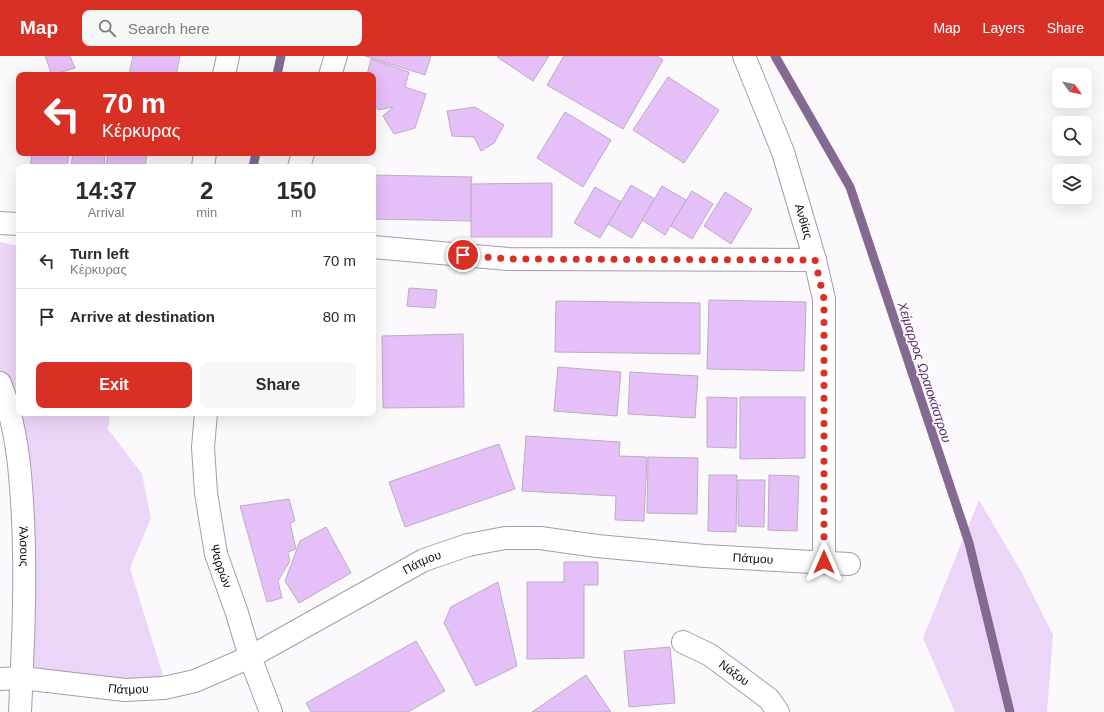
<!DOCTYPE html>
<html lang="en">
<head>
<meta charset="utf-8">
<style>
  body { margin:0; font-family:Arial,sans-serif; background:#f7f7f7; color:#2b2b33; height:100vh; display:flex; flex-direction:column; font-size:15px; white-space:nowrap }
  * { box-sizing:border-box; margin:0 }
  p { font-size:13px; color:#7c7c81 }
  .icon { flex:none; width:22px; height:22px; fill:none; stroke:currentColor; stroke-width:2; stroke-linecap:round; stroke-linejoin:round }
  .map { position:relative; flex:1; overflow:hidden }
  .drawer { position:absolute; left:16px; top:108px; width:360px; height:252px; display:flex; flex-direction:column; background:#fff; border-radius:8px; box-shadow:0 4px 16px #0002 }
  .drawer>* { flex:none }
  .hud { position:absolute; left:16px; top:16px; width:360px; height:84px; border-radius:8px; box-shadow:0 4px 16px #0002; background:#d93025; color:#fff; overflow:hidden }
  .needle { width:26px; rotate:123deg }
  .tools { position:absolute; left:1052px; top:12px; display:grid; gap:8px }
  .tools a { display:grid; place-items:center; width:40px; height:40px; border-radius:8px; background:#fff; box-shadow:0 4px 16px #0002; font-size:20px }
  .pin { position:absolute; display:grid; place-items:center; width:34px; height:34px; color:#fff; margin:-17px; border:2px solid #fff; border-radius:50%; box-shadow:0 1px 4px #0007 }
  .me { position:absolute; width:44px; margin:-22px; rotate:0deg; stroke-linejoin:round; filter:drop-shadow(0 0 3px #0008) }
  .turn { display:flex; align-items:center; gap:14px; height:84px; padding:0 20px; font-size:18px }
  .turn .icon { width:52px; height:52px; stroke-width:2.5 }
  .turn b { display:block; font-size:28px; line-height:34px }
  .eta { display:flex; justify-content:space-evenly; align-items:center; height:68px; text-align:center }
  .eta b { font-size:24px; font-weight:700; line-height:28px }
  .primary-button { display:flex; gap:8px; margin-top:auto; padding:8px 20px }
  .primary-button a { flex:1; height:46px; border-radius:8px; background:#d93025; color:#fff; font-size:16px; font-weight:700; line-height:46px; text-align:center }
  .primary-button a+a { background:#f7f7f7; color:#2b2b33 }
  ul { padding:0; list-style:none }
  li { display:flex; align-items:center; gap:12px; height:56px; padding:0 20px; border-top:1px solid #e1e1e2 }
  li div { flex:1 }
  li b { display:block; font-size:15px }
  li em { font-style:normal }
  header { display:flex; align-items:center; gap:24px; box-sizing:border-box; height:56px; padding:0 20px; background:#d93025; color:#fff }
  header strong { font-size:19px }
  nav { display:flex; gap:22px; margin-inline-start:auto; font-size:14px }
  .search { width:280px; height:36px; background:#f7f7f7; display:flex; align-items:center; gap:10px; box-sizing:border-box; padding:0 14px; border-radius:8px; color:#7c7c81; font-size:15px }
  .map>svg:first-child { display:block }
  .green { fill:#ecd6f8 }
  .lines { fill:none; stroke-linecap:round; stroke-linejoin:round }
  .stream { stroke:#846991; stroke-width:9 }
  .building { fill:#e5bff8; stroke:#baadc1 }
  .street-casing { stroke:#a79aae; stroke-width:24 }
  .secondary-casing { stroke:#a79aae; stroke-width:24 }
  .street { stroke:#fff; stroke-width:22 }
  .secondary { stroke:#fff; stroke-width:22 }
  .route { stroke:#d93025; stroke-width:7; stroke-dasharray:0 12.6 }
  .labels { text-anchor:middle; stroke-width:3; stroke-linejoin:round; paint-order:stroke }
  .street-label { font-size:12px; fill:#0f0a11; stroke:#fff }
  .water-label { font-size:13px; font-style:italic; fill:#56286b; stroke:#fff }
</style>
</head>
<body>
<header>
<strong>Map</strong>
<div class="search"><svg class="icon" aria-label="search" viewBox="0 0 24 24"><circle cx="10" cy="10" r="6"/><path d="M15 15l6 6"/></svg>Search here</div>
<nav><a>Map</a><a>Layers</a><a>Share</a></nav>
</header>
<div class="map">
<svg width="1104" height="656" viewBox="0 0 1104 656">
  <rect width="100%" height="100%" fill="#fcf9fd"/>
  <!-- green -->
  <g class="green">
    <polygon points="0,186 19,190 19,357 110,357 108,373 142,418 151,462 130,512 165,626 105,625 31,615 11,334 0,314"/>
    <polygon points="979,444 1022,517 1053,579 1047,656 955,656 923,582"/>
  </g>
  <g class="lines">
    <!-- stream -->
    <g class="stream">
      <polyline points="775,0 850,131 969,487 1010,656"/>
      <polyline points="277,19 281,0"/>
      <polyline points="253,111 256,97"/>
    </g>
  </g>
  <!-- building -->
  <g class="building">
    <polygon points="45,0 70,0 75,12 52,19"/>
    <polygon points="133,0 180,0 176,19 129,19"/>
    <polygon points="365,0 431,0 425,19"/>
    <polygon points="498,0 549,0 533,25 497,1"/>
    <polygon points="564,0 657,0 663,4 623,73 547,29"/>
    <polygon points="371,3 409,16 405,31 426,38 415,72 394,78 383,60 393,51 378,54 373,44 373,19 367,19"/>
    <polygon points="668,21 719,54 684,107 633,74"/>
    <polygon points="475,51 504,69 494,87 481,95 474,81 452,80 447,55"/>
    <polygon points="565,56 611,84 583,131 537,102"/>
    <polygon points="32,97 69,97 67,111 30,111"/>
    <polygon points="73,97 105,97 104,111 71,111"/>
    <polygon points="108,97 147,97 145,111 106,111"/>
    <polygon points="373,119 472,121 471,128 471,165 373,163"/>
    <polygon points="552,127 552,181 471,181 471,128"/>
    <polygon points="631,129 655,143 632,182 608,168"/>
    <polygon points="662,130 686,144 665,179 642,164"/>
    <polygon points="595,131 621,146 600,182 574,167"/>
    <polygon points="692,135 713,148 692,183 671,170"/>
    <polygon points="725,136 752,153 731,188 704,170"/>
    <polygon points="409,232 437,234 435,252 407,250"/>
    <polygon points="709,244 806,246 804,315 707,313"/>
    <polygon points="556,245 700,247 700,298 555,296"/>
    <polygon points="463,278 464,351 383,352 382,280"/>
    <polygon points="558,311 621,316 617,360 554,355"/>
    <polygon points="630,316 698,320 695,362 628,358"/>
    <polygon points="707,341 737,342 736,392 707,391"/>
    <polygon points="740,341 805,341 805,402 740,403"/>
    <polygon points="526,380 620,386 619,400 647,401 644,465 615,464 616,440 522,435"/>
    <polygon points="499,388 515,433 405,471 389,426"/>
    <polygon points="648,401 698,402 697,458 647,457"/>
    <polygon points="709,419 737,419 736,476 708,475"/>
    <polygon points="769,419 799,420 797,475 768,474"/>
    <polygon points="738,424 765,424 764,471 738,470"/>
    <polygon points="289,443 295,465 290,467 296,493 288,496 290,505 278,525 282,542 267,546 240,450"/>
    <polygon points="326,471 351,517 299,547 285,525 300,485"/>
    <polygon points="564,506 598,506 598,529 584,529 584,602 527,603 527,526 564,526"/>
    <polygon points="498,526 517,610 476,630 444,567 451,551"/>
    <polygon points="416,585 445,635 408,656 311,656 306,647"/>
    <polygon points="670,591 675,647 629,651 624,595"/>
    <polygon points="586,619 611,656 532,656"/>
  </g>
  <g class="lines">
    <defs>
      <g id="street">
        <path id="s1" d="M744,0L783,96L815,204L824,243V506"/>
        <polyline points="224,19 228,0"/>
        <polyline points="330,19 336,0"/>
        <polyline points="203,111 205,97"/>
        <polyline points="299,111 303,97"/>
        <polyline points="0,167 19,168"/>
        <polyline points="373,191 508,203 815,204"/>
        <path id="s2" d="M206,357L203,391L206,437L216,498L237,557L250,601L271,656"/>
        <path id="s3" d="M683,586L710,599L769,643L778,656"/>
        <path id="s4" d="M0,623L22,622L125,634L164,632L195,625L250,601L424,504L468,489L505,482H540L597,490L705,500L849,508"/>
      </g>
      <g id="secondary">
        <path id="s5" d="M0,327C17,370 21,418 23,464C26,528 23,592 20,656"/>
      </g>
    </defs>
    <!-- street casing -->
    <use href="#street" class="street-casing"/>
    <!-- secondary casing -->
    <use href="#secondary" class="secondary-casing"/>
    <!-- street -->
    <use href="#street" class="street"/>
    <!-- secondary -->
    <use href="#secondary" class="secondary"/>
  </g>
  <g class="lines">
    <!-- route -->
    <polyline class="route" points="463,199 508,203 815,204 824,243 824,506"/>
  </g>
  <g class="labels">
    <!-- street labels -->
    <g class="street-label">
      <text dy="4" stroke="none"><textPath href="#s1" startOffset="176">Ανθίας</textPath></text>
      <text dy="4" stroke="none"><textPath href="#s5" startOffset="166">Άλσους</textPath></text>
      <text dy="4" stroke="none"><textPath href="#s4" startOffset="789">Πάτμου</textPath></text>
      <text dy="4" stroke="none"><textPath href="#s4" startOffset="453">Πάτμου</textPath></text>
      <text dy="4" stroke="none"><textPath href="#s2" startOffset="155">Ψαρρών</textPath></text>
      <text dy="4" stroke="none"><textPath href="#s3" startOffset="60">Νάξου</textPath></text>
      <text dy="4" stroke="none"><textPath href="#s4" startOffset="129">Πάτμου</textPath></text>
    </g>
    <!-- water labels -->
    <g class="water-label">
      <text transform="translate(925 316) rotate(72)" y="5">Χείμαρρος Ωραιοκάστρου</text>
    </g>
  </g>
</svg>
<div class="tools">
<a><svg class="needle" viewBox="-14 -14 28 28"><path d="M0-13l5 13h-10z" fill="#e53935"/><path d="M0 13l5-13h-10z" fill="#7c7c81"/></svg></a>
<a><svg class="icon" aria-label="search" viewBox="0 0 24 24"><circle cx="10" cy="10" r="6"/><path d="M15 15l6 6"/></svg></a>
<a><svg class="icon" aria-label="layers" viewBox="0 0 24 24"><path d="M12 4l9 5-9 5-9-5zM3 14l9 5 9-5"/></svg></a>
</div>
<div class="pin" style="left:463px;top:199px;background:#d93025"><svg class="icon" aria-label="arrive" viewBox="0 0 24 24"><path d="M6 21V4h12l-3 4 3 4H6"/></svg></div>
<svg class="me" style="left:824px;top:506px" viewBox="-20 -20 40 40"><path d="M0-17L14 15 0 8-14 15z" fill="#d93025" stroke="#fff" stroke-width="4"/></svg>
<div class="hud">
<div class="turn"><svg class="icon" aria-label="left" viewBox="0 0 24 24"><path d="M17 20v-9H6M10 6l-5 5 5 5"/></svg><div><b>70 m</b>Κέρκυρας</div></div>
</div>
<section class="drawer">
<div class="eta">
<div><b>14:37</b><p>Arrival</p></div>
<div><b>2</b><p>min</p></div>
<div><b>150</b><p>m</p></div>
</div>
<ul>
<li><svg class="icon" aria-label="left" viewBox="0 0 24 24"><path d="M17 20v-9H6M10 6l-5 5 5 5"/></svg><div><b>Turn left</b><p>Κέρκυρας</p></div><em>70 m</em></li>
<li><svg class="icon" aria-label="arrive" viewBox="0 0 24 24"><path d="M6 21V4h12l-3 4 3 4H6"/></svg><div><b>Arrive at destination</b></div><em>80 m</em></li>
</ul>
<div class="primary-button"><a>Exit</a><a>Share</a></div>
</section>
</div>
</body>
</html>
